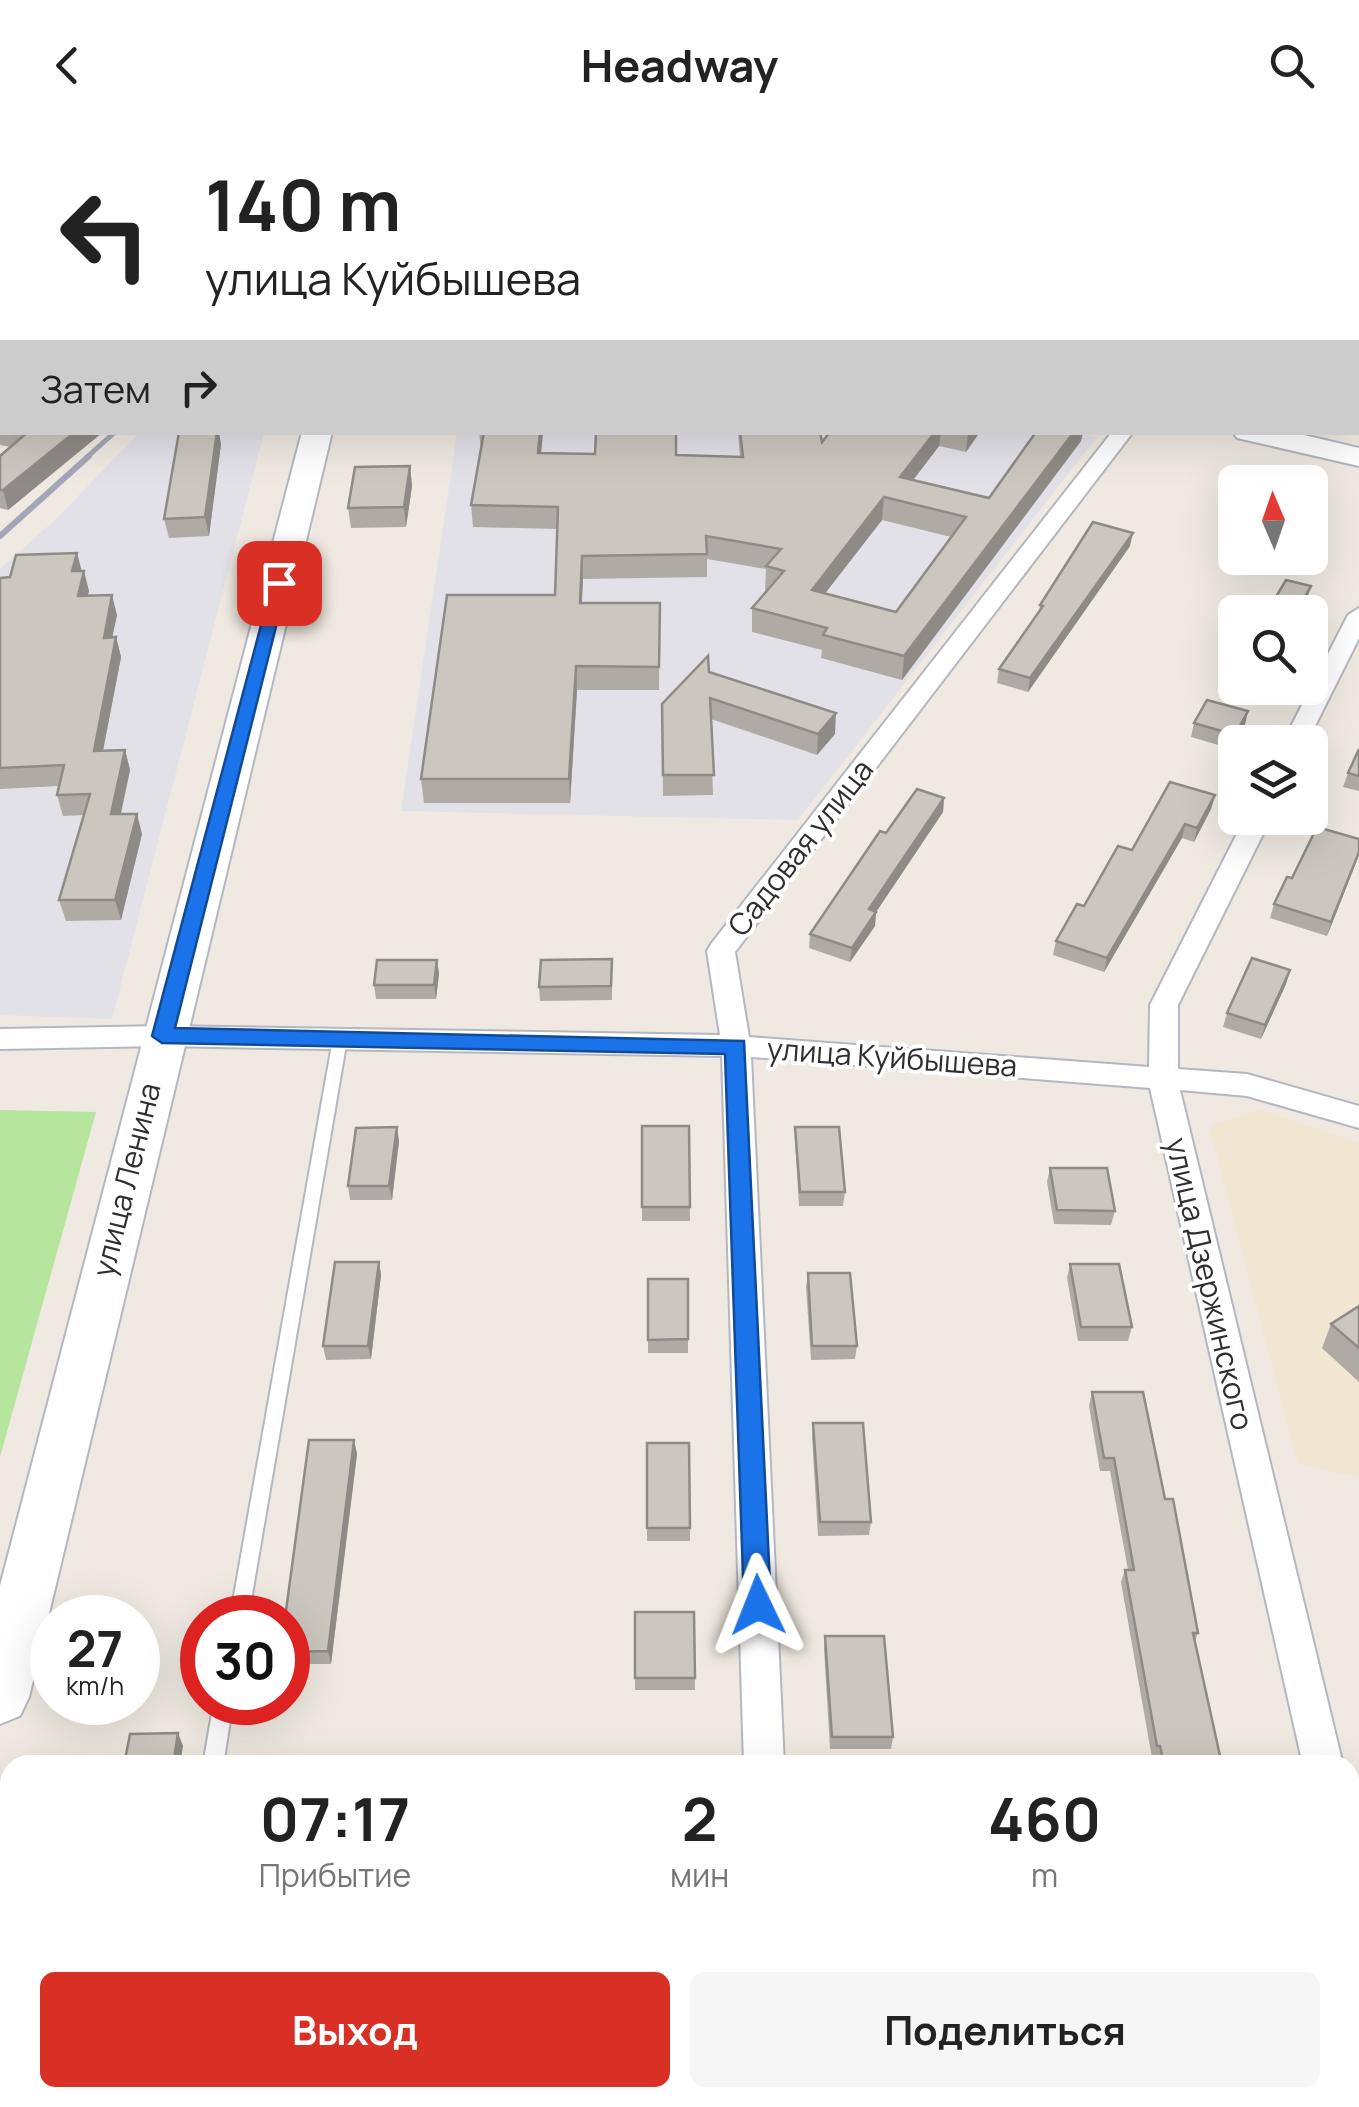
<!DOCTYPE html>
<html lang="ru">
<head>
<meta charset="utf-8">
<style>
  body { margin:0; font-family:Manrope,sans-serif; background:#f6f6f6; color:#222; height:100vh; display:flex; flex-direction:column; font-size:38px; white-space:nowrap }
  * { box-sizing:border-box; margin:0 }
  p { font-size:32px; color:#767676 }
  .icon { flex:none; width:55px; height:55px; fill:none; stroke:currentColor; stroke-width:2; stroke-linecap:round; stroke-linejoin:round }
  .map { position:relative; flex:1; overflow:hidden }
  .sheet { position:absolute; left:0px; top:1625px; width:1360px; height:352px; display:flex; flex-direction:column; background:#fff; border-radius:30px 30px 0 0; box-shadow:0 10px 40px #0002 }
  .sheet>* { flex:none }
  .banner { position:absolute; left:0px; top:0px; width:1360px; height:305px; box-shadow:0 10px 40px #0002; background:#fff; color:#222; overflow:hidden }
  .needle { width:65px; rotate:358deg }
  .tools { position:absolute; left:1218px; top:335px; display:grid; gap:20px }
  .tools a { display:grid; place-items:center; width:110px; height:110px; border-radius:15px; background:#fff; box-shadow:0 10px 40px #0002; font-size:50px }
  .speed { position:absolute; left:30px; top:1465px; display:flex; gap:20px; font-size:50px; font-weight:700; text-align:center }
  .speed>* { display:grid; place-content:center; width:130px; height:130px; border-radius:50%; background:#fff; box-shadow:0 10px 40px #0002; line-height:1 }
  .speed small { font-size:25px; font-weight:400 }
  .speed .limit { border:15px solid #d22; background:#fff; color:#111 }
  .pin { position:absolute; display:grid; place-items:center; width:85px; height:85px; color:#fff; margin:-42px; border-radius:20px; box-shadow:0 5px 15px #0006 }
  .me { position:absolute; width:110px; margin:-55px; rotate:358deg; stroke-linejoin:round; filter:drop-shadow(0 0 8px #0008) }
  .turn { display:flex; align-items:center; gap:35px; height:210px; padding:0 40px; font-size:45px }
  .turn .icon { width:130px; height:130px; stroke-width:2.5 }
  .turn b { display:block; font-size:70px; line-height:85px }
  .then { display:flex; align-items:center; height:95px; padding:0 40px; background:#0003; gap:20px; font-size:38px }
  .eta { display:flex; justify-content:space-evenly; align-items:center; height:170px; text-align:center }
  .eta b { font-size:60px; font-weight:700; line-height:70px }
  .cta { display:flex; gap:20px; margin-top:auto; padding:20px 40px }
  .cta a { flex:1; height:115px; border-radius:15px; background:#d93025; color:#fff; font-size:40px; font-weight:700; line-height:115px; text-align:center }
  .cta a+a { background:#f6f6f6; color:#222 }
  header { display:flex; justify-content:space-between; align-items:center; height:130px; padding:0 40px; background:#fff; font-size:45px; font-weight:700 }
  .map>svg:first-child { display:block }
  .industrial { fill:#e3e1e8 }
  .education { fill:#f0e6d1 }
  .green { fill:#b6e59e }
  .lines { fill:none; stroke-linecap:round; stroke-linejoin:round }
  .lane-casing { stroke:#b4b7c1; stroke-width:4 }
  .street-casing { stroke:#b4b7c1; stroke-width:4 }
  .secondary-casing { stroke:#b4b7c1; stroke-width:4 }
  .lane { fill:#fff; fill-rule:evenodd }
  .street { fill:#fff; fill-rule:evenodd }
  .secondary { fill:#fff; fill-rule:evenodd }
  .rail-far1 { stroke:#a3a6b8; stroke-width:5 }
  .rail { stroke:#a3a6b8; stroke-width:6 }
  .wall { fill:#afaba4; fill-rule:evenodd }
  .shaded-wall { fill:#8e8b86 }
  .building { fill:#cbc7bf; stroke:#8e8b86; stroke-width:2.5; fill-rule:evenodd }
  .route { fill:#1a73e8; stroke:#114b97; stroke-width:2.5 }
  .labels { text-anchor:middle; stroke-width:8; stroke-linejoin:round; paint-order:stroke }
  .street-label { font-size:30px; fill:#2e2e2e; stroke:#fff }
</style>
</head>
<body>
<header><svg class="icon" aria-label="back" viewBox="0 0 24 24"><path d="M15 5l-7 7 7 7"/></svg>Headway<svg class="icon" aria-label="search" viewBox="0 0 24 24"><circle cx="10" cy="10" r="6"/><path d="M15 15l6 6"/></svg></header>
<div class="map">
<svg width="1359" height="1977" viewBox="0 0 1359 1977">
  <rect width="100%" height="100%" fill="#efe9e1"/>
  <!-- industrial -->
  <g class="industrial">
    <polygon points="1075,302 1097,307 798,690 401,681 457,303"/>
    <polygon points="139,303 264,303 112,889 0,885 0,439 56,389"/>
  </g>
  <!-- education -->
  <polygon class="education" points="1261,980 1359,1013 1359,1347 1298,1334 1209,996"/>
  <!-- green -->
  <polygon class="green" points="0,980 96,982 0,1327"/>
  <g class="lines">
    <defs>
      <g id="lane">
        <polygon points="1061,0 1069,0 1068,2 1060,2"/>
        <polygon points="0,54 2,55 2,59 0,60"/>
        <polygon points="340,904 347,909 248,1488 230,1488 333,909"/>
        <polygon points="214,1572 233,1572 223,1635 203,1635"/>
        <polygon points="1061,1968 1083,1968 1084,1977 1062,1977"/>
      </g>
      <g id="street">
        <polygon points="1112,302 1133,302 735,822 749,907 1149,937 1150,875 1245,688 1271,688 1178,875 1178,939 1247,944 1359,976 1359,998 1247,966 1180,960 1343,1635 1303,1635 1150,958 751,927 784,1635 744,1635 722,926 163,916 0,919 0,899 163,896 720,905 707,821 711,814"/>
        <polygon points="1359,478 1359,508 1307,612 1283,612 1348,485"/>
        <polygon points="1350,1726 1359,1730 1359,1804 1350,1800"/>
        <rect x="755" y="1968" width="44" height="9"/>
      </g>
      <g id="secondary">
        <polygon points="302,302 332,302 29,1567 20,1586 0,1594 0,1456"/>
        <polygon points="1233,302 1291,302 1359,318 1359,336 1237,308"/>
      </g>
    </defs>
    <!-- lane casing -->
    <use href="#lane" class="lane-casing"/>
    <!-- street casing -->
    <use href="#street" class="street-casing"/>
    <!-- secondary casing -->
    <use href="#secondary" class="secondary-casing"/>
    <!-- lane -->
    <use href="#lane" class="lane"/>
    <!-- street -->
    <use href="#street" class="street"/>
    <!-- secondary -->
    <use href="#secondary" class="secondary"/>
    <!-- rail-far1 -->
    <g class="rail-far1">
      <polyline points="0,119 2,115"/>
      <polyline points="0,180 2,175"/>
      <polyline points="86,328 115,302"/>
    </g>
    <!-- rail -->
    <polyline class="rail" points="0,406 89,326"/>
  </g>
  <!-- wall -->
  <g class="wall">
    <polygon points="612,0 702,0 702,2 611,2"/>
    <rect x="1358" y="136" width="1" height="90"/>
    <polygon points="2,259 2,302 103,302 8,380 0,378 0,326 11,317 0,315 0,261"/>
    <path d="M479,302H543L541,323L740,327L738,302H820L822,312L830,302H980L966,322L939,316L913,350L989,368L1036,302H1083L1081,311L902,550L821,528L822,520L752,502V478L768,460H765L766,439L707,429V447L583,449L582,473H660L659,560H577L570,673H424L421,649L555,465L557,399L473,397L471,375L481,320ZM882,390L951,407L896,482L825,463Z"/>
    <polygon points="221,314 209,406 169,408 164,389"/>
    <polygon points="410,336 412,356 406,397 351,398 348,378"/>
    <polygon points="1130,416 1028,562 997,553 999,539 1039,482 1040,475"/>
    <polygon points="81,441 89,461 87,466 117,485 112,507 116,507 121,527 103,621 125,620 130,640 121,684 142,704 121,790 66,791 59,770 84,685 63,686 57,665 59,656 0,659 0,448"/>
    <polygon points="709,542 835,604 817,625 711,589 713,665 663,666 662,574"/>
    <polygon points="1194,593 1245,595 1232,619 1191,607"/>
    <polygon points="1359,619 1359,661 1343,657 1348,643"/>
    <polygon points="1215,665 1211,679 1194,712 1182,708 1104,842 1053,825 1056,811 1132,720"/>
    <polygon points="944,668 943,682 876,782 875,796 850,832 809,818 810,804 886,703"/>
    <polygon points="1359,709 1359,725 1327,806 1270,788 1274,774 1292,748"/>
    <polygon points="612,829 612,870 540,871 539,857"/>
    <polygon points="437,830 439,844 436,869 376,869 374,855"/>
    <polygon points="1286,854 1261,909 1223,897 1227,883"/>
    <polygon points="642,996 689,996 690,1091 642,1091"/>
    <polygon points="795,997 845,1062 843,1076 799,1076 795,1011"/>
    <polygon points="399,1011 392,1070 350,1070 348,1056"/>
    <polygon points="1050,1038 1115,1081 1111,1095 1054,1094 1047,1052"/>
    <polygon points="379,1132 381,1145 371,1229 326,1230 323,1216"/>
    <polygon points="1070,1134 1132,1197 1128,1211 1078,1211 1067,1148"/>
    <polygon points="808,1143 857,1216 855,1229 811,1230 806,1157"/>
    <rect x="648" y="1149" width="40" height="74"/>
    <polygon points="1359,1176 1359,1252 1322,1218 1331,1194"/>
    <polygon points="1092,1262 1165,1369 1198,1503 1195,1511 1222,1635 1157,1635 1155,1628 1152,1628 1121,1452 1125,1440 1128,1440 1110,1341 1100,1341 1089,1276"/>
    <polygon points="813,1293 871,1392 869,1405 818,1406 812,1307"/>
    <polygon points="354,1310 357,1324 331,1534 288,1534 288,1488"/>
    <polygon points="647,1313 689,1313 690,1411 647,1411"/>
    <polygon points="635,1482 694,1482 695,1560 635,1560"/>
    <polygon points="825,1506 893,1607 891,1619 830,1619 824,1519"/>
    <polygon points="1125,1968 1252,1968 1254,1977 1127,1977"/>
  </g>
  <!-- shaded-wall -->
  <g class="shaded-wall">
    <polygon points="75,302 103,302 8,380 3,360"/>
    <polygon points="217,302 219,302 221,314 209,406 205,387"/>
    <polygon points="540,302 543,302 539,345 538,323"/>
    <polygon points="935,302 941,302 939,316 898,370 900,347"/>
    <polygon points="968,302 980,302 966,322"/>
    <polygon points="1074,302 1083,302 1081,311 902,550 904,526"/>
    <polygon points="410,336 412,356 406,397 404,377"/>
    <polygon points="884,367 882,390 810,483 812,460"/>
    <polygon points="1133,403 1130,416 1028,562 1030,548"/>
    <polygon points="77,423 82,442 72,441"/>
    <polygon points="582,426 583,449 580,496 580,473"/>
    <polygon points="84,441 89,461 83,486 78,466"/>
    <polygon points="1311,456 1307,470 1300,482 1296,482"/>
    <polygon points="112,465 117,485 108,527 104,508"/>
    <polygon points="116,507 121,527 99,641 94,621"/>
    <polygon points="576,536 577,560 570,673 569,649"/>
    <polygon points="1248,581 1245,595 1232,619 1235,605"/>
    <polygon points="836,583 835,604 817,625 818,604"/>
    <polygon points="125,620 130,640 116,705 111,684"/>
    <polygon points="1215,665 1211,679 1194,712 1197,698"/>
    <polygon points="944,668 943,682 868,794 869,779"/>
    <polygon points="137,684 142,704 121,790 115,770"/>
    <polygon points="1185,694 1182,708 1104,842 1107,828"/>
    <polygon points="1359,722 1359,725 1327,806 1331,792"/>
    <polygon points="876,782 875,796 850,832 852,818"/>
    <polygon points="437,830 439,844 436,869 434,855"/>
    <polygon points="1290,840 1286,854 1261,909 1265,895"/>
    <polygon points="397,997 399,1011 392,1070 389,1056"/>
    <polygon points="379,1132 381,1145 371,1229 368,1216"/>
    <polygon points="354,1310 357,1324 331,1534 328,1521"/>
    <polygon points="178,1603 183,1616 180,1635 173,1635"/>
  </g>
  <!-- building -->
  <g class="building">
    <polygon points="270,0 310,0 309,2 270,2"/>
    <polygon points="612,0 653,0 653,2 611,2"/>
    <polygon points="1185,0 1216,0 1228,2 1182,2"/>
    <rect x="1358" y="136" width="1" height="65"/>
    <polygon points="2,259 2,297 0,297 0,261"/>
    <polygon points="28,302 75,302 3,360 0,360 0,326"/>
    <polygon points="179,302 217,302 205,387 164,389"/>
    <path d="M484,302H540L538,323L595,324L596,302H676V325L743,327L740,302H820L822,312L830,302H935L900,347L989,368L1036,302H1074L904,526L823,505L827,498L752,478L784,441L766,436L781,419L706,406L707,424L582,426L580,473H660L659,537L576,536L569,649H421L447,465H555L558,377L471,375ZM884,367L966,387L896,482L812,460Z"/>
    <polygon points="410,336 404,377 348,378 355,337"/>
    <polygon points="1093,392 1133,403 1030,548 999,539 1043,476 1040,475"/>
    <polygon points="77,423 72,441 84,441 78,466 112,465 104,508 116,507 94,621 125,620 111,684 137,684 115,770 59,770 90,664 57,665 64,635 0,638 0,448 10,447 16,425"/>
    <polygon points="1286,450 1311,456 1296,482 1267,482"/>
    <polygon points="708,526 709,542 836,583 818,604 710,568 714,645 663,645 662,574"/>
    <polygon points="1207,570 1248,581 1235,605 1194,593"/>
    <polygon points="1359,619 1359,646 1348,643"/>
    <polygon points="1170,652 1215,665 1197,698 1185,694 1107,828 1056,811 1077,774 1084,776 1118,716 1132,720"/>
    <polygon points="917,659 944,668 869,779 876,782 852,818 810,804 880,701 886,703"/>
    <polygon points="1317,697 1359,709 1359,722 1331,792 1274,774 1287,747 1292,748"/>
    <polygon points="1252,828 1290,840 1265,895 1227,883"/>
    <polygon points="612,829 611,856 539,857 541,830"/>
    <polygon points="377,830 437,830 434,855 374,855"/>
    <polygon points="642,996 689,996 690,1077 642,1077"/>
    <polygon points="397,997 389,1056 348,1056 356,998"/>
    <polygon points="795,997 839,997 845,1062 800,1062"/>
    <polygon points="1050,1038 1107,1038 1115,1081 1057,1080"/>
    <polygon points="335,1132 379,1132 368,1216 323,1216"/>
    <polygon points="1070,1134 1119,1134 1132,1197 1081,1197"/>
    <polygon points="808,1143 850,1143 857,1216 812,1216"/>
    <polygon points="648,1149 688,1149 688,1209 648,1210"/>
    <polygon points="1359,1176 1359,1218 1331,1194"/>
    <polygon points="1092,1262 1143,1262 1165,1369 1173,1369 1198,1503 1193,1503 1222,1635 1164,1635 1160,1616 1157,1616 1125,1440 1134,1440 1114,1328 1104,1328"/>
    <polygon points="813,1293 863,1293 871,1392 820,1392"/>
    <polygon points="309,1310 354,1310 328,1521 288,1522 288,1488 285,1488"/>
    <polygon points="647,1313 689,1313 690,1398 647,1398"/>
    <polygon points="635,1482 694,1482 695,1548 635,1548"/>
    <polygon points="825,1506 884,1506 893,1607 832,1607"/>
    <polygon points="178,1603 173,1635 124,1635 130,1604"/>
    <polygon points="1138,1968 1252,1968 1254,1977 1140,1977"/>
    <polygon points="1060,1970 1061,1977 895,1977 894,1973"/>
  </g>
  <!-- route -->
  <polygon class="route" points="273,450 287,453 175,898 744,911 771,1475 767,1484 758,1488 748,1484 744,1475 725,924 162,913 152,906"/>
  <g class="labels">
    <!-- street labels -->
    <g class="street-label">
      <text transform="translate(801 718) rotate(-52)" y="10">Садовая улица</text>
      <text transform="translate(892 928) rotate(4)" y="10">улица Куйбышева</text>
      <text transform="translate(127 1050) rotate(-76)" y="10">улица Ленина</text>
      <text transform="translate(1209 1154) rotate(77)" y="10">улица Дзержинского</text>
    </g>
  </g>
</svg>
<div class="tools">
<a><svg class="needle" viewBox="-14 -14 28 28"><path d="M0-13l5 13h-10z" fill="#e53935"/><path d="M0 13l5-13h-10z" fill="#767676"/></svg></a>
<a><svg class="icon" aria-label="search" viewBox="0 0 24 24"><circle cx="10" cy="10" r="6"/><path d="M15 15l6 6"/></svg></a>
<a><svg class="icon" aria-label="layers" viewBox="0 0 24 24"><path d="M12 4l9 5-9 5-9-5zM3 14l9 5 9-5"/></svg></a>
</div>
<div class="speed"><div>27<small>km/h</small></div><div class="limit">30</div></div>
<div class="pin" style="left:279px;top:453px;background:#d93025"><svg class="icon" aria-label="arrive" viewBox="0 0 24 24"><path d="M6 21V4h12l-3 4 3 4H6"/></svg></div>
<svg class="me" style="left:758px;top:1475px" viewBox="-20 -20 40 40"><path d="M0-17L14 15 0 8-14 15z" fill="#1a73e8" stroke="#fff" stroke-width="4"/></svg>
<div class="banner">
<div class="turn"><svg class="icon" aria-label="left" viewBox="0 0 24 24"><path d="M17 20v-9H6M10 6l-5 5 5 5"/></svg><div><b>140 m</b>улица Куйбышева</div></div>
<div class="then">Затем<svg class="icon" aria-label="right" viewBox="0 0 24 24"><path d="M7 20v-9h11M14 6l5 5-5 5"/></svg></div>
</div>
<section class="sheet">
<div class="eta">
<div><b>07:17</b><p>Прибытие</p></div>
<div><b>2</b><p>мин</p></div>
<div><b>460</b><p>m</p></div>
</div>
<div class="cta"><a>Выход</a><a>Поделиться</a></div>
</section>
</div>
</body>
</html>
